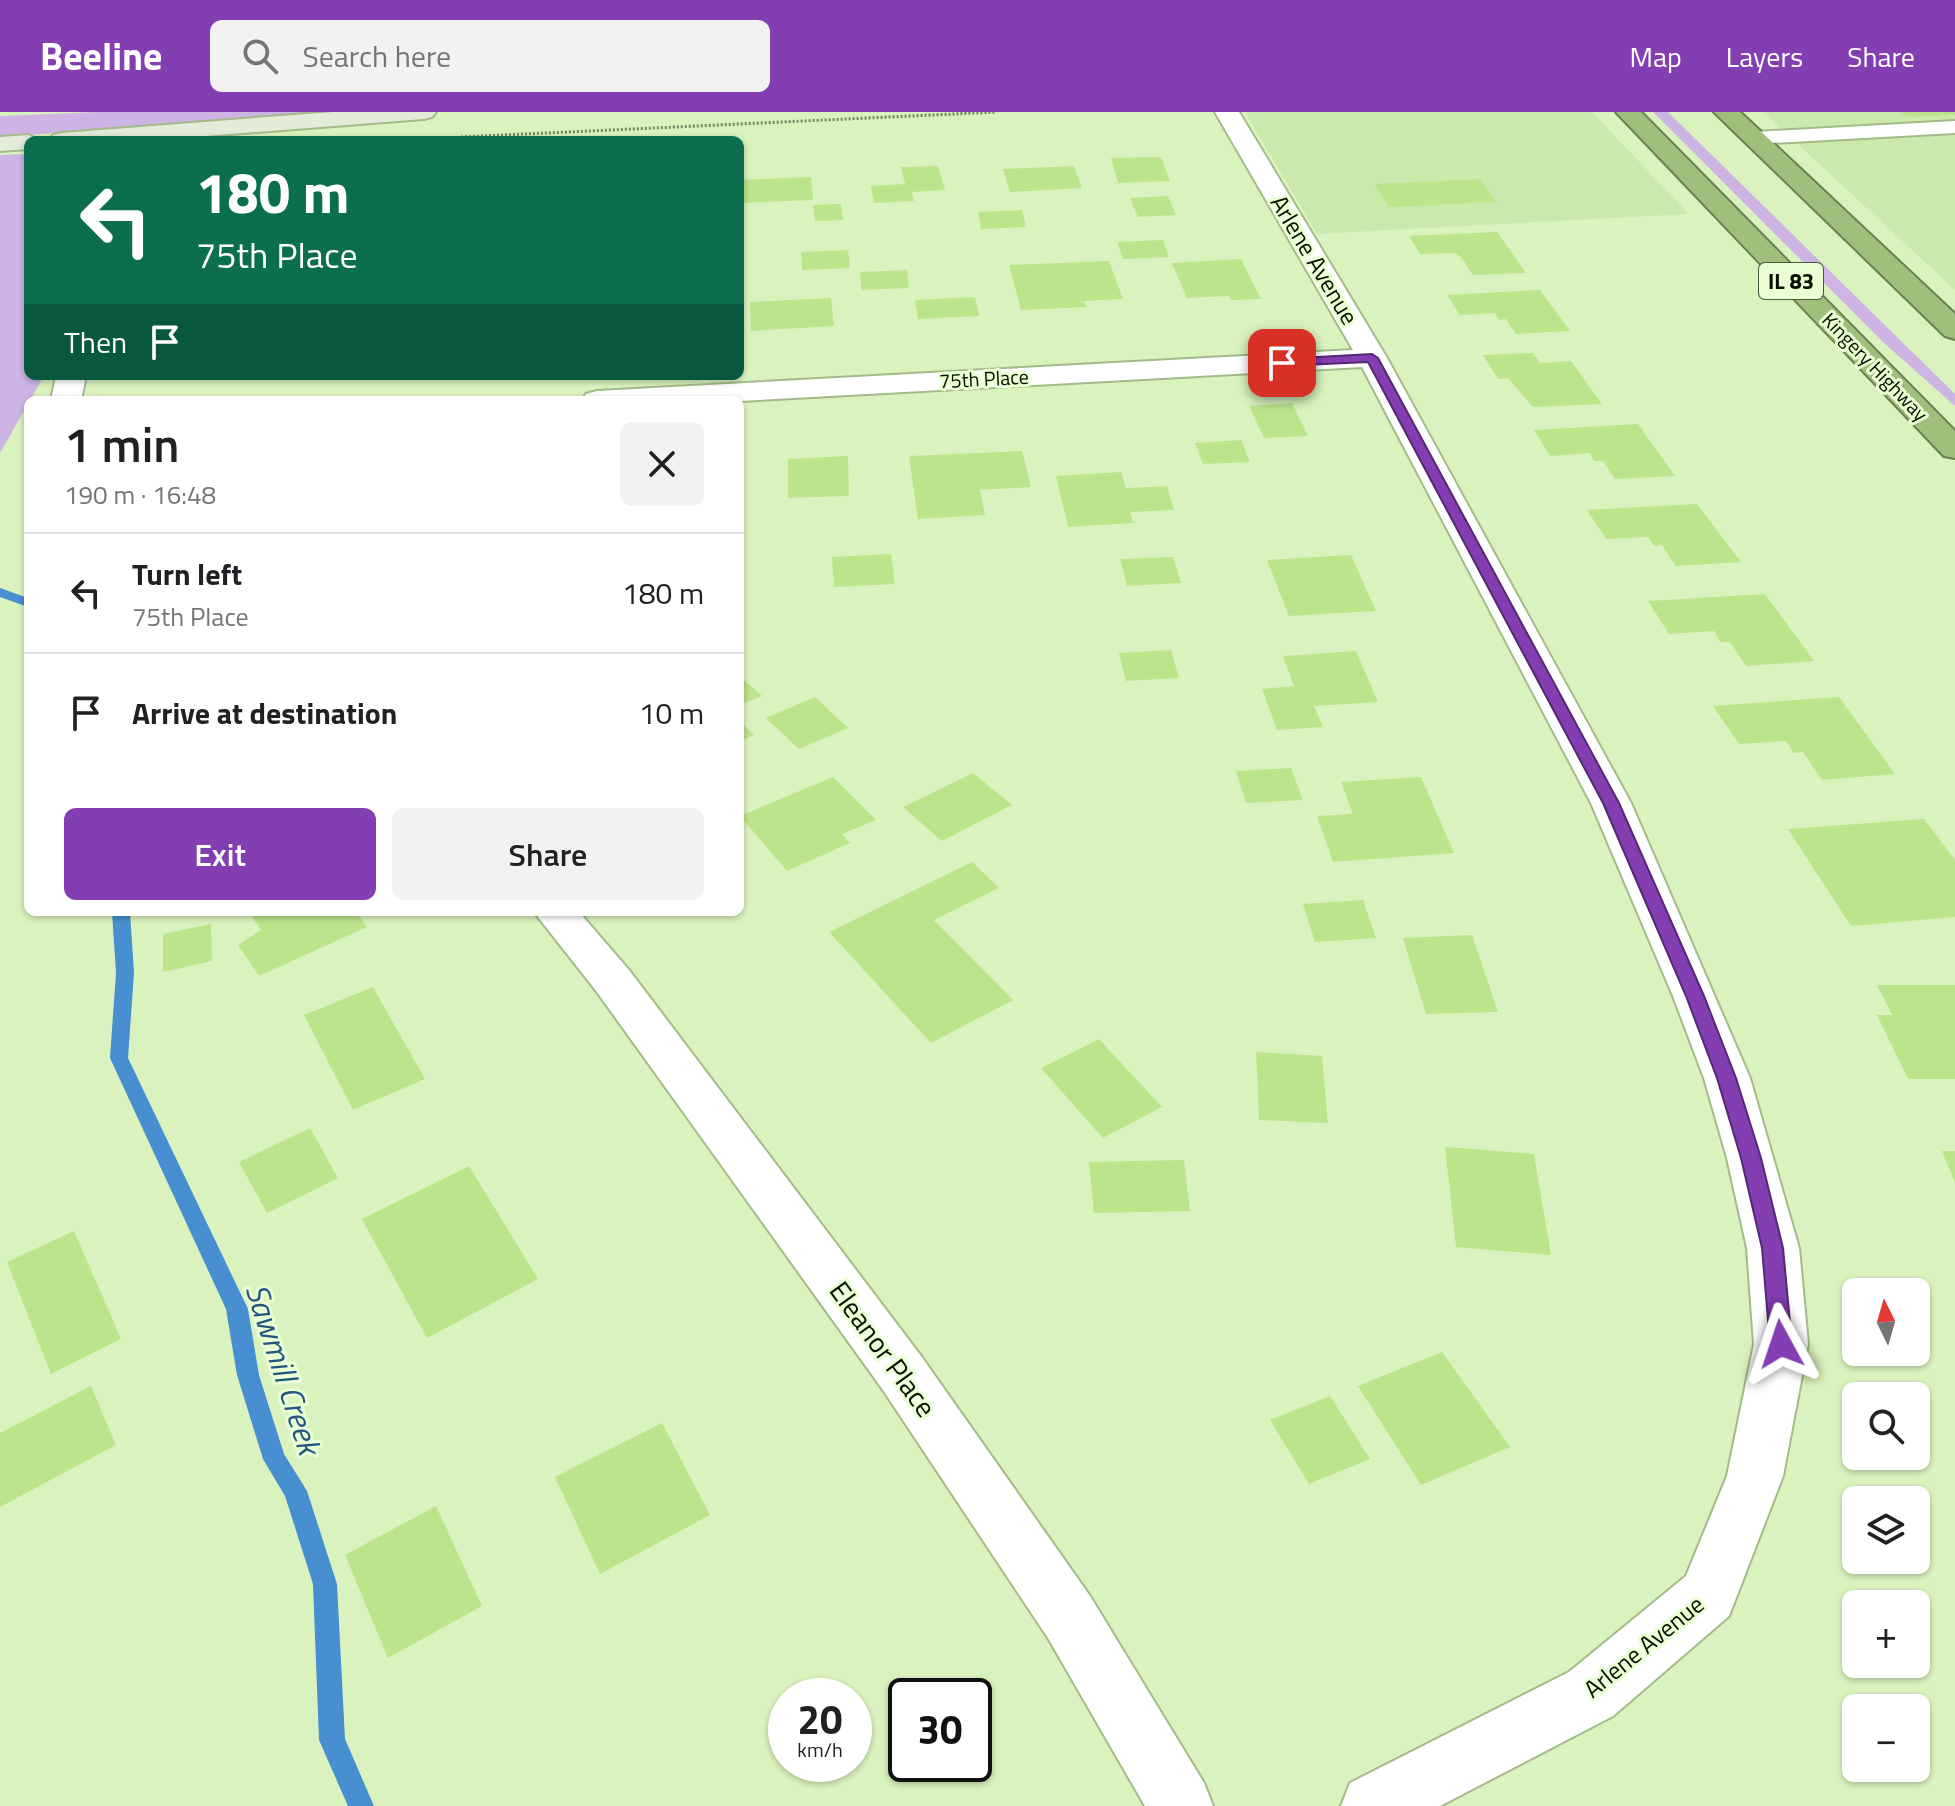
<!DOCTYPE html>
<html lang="en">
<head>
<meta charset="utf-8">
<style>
  body { margin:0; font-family:"Titillium Web",sans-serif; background:#f2f2f2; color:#202124; height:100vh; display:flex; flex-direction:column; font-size:30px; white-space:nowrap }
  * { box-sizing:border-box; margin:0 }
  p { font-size:26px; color:#757577 }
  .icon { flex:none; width:44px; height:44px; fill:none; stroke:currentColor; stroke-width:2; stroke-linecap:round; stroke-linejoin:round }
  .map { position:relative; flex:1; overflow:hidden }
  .side { position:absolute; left:24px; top:284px; width:720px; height:520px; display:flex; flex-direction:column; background:#fff; border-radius:12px; box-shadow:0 2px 6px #0004 }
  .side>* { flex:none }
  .hud { position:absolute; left:24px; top:24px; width:720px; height:244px; border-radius:12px; box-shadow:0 2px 6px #0004; background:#0b6e4f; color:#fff; overflow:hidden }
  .needle { width:52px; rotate:355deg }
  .buttons { position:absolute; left:1842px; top:1166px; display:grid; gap:16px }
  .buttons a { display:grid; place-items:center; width:88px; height:88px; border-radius:12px; background:#fff; box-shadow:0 2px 6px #0004; font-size:40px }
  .speed { position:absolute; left:768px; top:1566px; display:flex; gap:16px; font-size:40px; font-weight:700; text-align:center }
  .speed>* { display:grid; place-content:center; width:104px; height:104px; border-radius:50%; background:#fff; box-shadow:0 2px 6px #0004; line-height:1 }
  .speed small { font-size:20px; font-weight:400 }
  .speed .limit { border:4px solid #111; border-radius:12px; background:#fff; color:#111 }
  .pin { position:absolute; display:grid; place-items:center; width:68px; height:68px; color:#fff; margin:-34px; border-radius:16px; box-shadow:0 4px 12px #0006 }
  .me { position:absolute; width:88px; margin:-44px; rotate:355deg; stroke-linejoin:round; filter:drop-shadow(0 0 6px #0008) }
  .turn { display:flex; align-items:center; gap:28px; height:168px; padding:0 40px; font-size:36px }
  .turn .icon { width:104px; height:104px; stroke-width:2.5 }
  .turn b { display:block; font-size:56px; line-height:68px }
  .then { display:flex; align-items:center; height:76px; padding:0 40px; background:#0003; gap:16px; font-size:30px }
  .round { display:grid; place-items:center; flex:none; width:84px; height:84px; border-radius:12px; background:#f2f2f2 }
  .overview { display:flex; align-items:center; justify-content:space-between; height:136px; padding:0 40px }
  h1 { font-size:48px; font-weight:600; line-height:60px }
  .button { display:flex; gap:16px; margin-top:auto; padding:16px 40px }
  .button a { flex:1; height:92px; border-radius:12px; background:#833eb2; color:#fff; font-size:32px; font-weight:600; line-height:92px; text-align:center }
  .button a+a { background:#f2f2f2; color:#202124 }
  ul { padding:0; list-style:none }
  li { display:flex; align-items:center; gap:24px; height:120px; padding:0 40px; border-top:2px solid #e0e0e0 }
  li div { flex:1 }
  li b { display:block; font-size:30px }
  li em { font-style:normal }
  header { display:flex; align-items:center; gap:48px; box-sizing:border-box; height:112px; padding:0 40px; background:#833eb2; color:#fff }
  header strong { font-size:38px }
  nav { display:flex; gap:44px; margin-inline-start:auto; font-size:28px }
  .search { width:560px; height:72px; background:#f2f2f2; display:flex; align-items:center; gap:20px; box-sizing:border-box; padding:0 28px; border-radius:12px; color:#757577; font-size:30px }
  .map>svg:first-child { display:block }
  .built { fill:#cce9ad }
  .green { fill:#ceb4e5 }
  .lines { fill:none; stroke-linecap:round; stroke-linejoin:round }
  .stream { fill:#478fd1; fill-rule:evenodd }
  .building { fill:#bce48b }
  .lane-casing { stroke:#a3bb88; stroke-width:4 }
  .street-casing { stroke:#a3bb88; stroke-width:4 }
  .secondary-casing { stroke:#a3bb88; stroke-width:4 }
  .highway-casing { stroke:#6a8151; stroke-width:4 }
  .path { stroke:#738462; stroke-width:3; stroke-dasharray:2 2; stroke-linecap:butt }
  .lane { fill:#fff; fill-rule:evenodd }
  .street { fill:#fff; fill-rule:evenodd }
  .secondary { fill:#e2ecd8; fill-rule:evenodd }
  .highway { fill:#a0bf7c; fill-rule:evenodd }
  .route { fill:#833eb2; stroke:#552874; stroke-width:2 }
  .labels { text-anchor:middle; stroke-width:6; stroke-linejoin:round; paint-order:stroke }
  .far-street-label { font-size:20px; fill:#070f01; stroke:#eaffd4 }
  .shield { fill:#eaffd4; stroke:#4b5740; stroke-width:2 }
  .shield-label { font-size:22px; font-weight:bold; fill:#070f01 }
  .street-label { font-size:24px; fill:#070f01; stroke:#eaffd4 }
  .near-street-label { font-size:28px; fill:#070f01; stroke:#eaffd4 }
  .near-water-label { font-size:32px; font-style:italic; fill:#235582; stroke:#eaffd4 }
</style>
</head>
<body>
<header>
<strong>Beeline</strong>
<div class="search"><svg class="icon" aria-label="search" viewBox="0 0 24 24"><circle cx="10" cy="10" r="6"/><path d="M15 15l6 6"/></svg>Search here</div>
<nav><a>Map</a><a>Layers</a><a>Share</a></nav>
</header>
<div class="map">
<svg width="1955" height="1694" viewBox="0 0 1955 1694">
  <rect width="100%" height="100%" fill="#daf3be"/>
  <!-- built -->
  <g class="built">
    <polygon points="1245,0 1592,0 1689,102 1317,122"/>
    <polygon points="1763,0 1955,0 1955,178 1817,50"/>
  </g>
  <!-- green -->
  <g class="green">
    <polygon points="96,0 334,0 0,25 0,4"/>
    <polygon points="1653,0 1668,0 1955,282 1955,294 1884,231"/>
    <polygon points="28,42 28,264 44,264 0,341 0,43"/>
  </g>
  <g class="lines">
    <!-- stream -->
    <g class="stream">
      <polygon points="0,476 28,486 28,495 0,485"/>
      <polygon points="112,800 130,800 134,861 128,946 248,1197 259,1263 284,1342 307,1379 337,1472 345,1627 374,1694 348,1694 319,1628 313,1472 285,1384 263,1347 237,1263 226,1197 110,946 116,861"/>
    </g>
  </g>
  <!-- building -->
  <g class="building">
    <polygon points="1900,0 1955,0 1955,3 1907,5"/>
    <polygon points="1161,45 1170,69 1118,71 1111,46"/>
    <polygon points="938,54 945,78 912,80 914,89 874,91 871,74 905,72 901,55"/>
    <polygon points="1074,54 1082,76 1010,80 1003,57"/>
    <polygon points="811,65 813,88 740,91 740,68"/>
    <polygon points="1479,67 1497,90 1389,95 1374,72"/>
    <polygon points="1168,84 1176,103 1138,105 1130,86"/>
    <polygon points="841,92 843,108 815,109 813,93"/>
    <polygon points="1022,98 1026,115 981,117 978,100"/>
    <polygon points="1497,120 1526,161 1473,163 1461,145 1454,141 1420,142 1409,124"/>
    <polygon points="1163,128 1169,145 1123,147 1117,130"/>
    <polygon points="848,138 850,156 802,158 801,140"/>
    <polygon points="1241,147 1261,187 1231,188 1229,184 1187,186 1172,151"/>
    <polygon points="1109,149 1123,187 1084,189 1086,195 1021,198 1009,153"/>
    <polygon points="907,158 909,176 861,178 860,160"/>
    <polygon points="1540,178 1570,219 1516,222 1506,207 1499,208 1495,201 1460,203 1447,183"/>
    <polygon points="975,185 979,204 918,207 915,188"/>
    <polygon points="831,186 834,214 751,219 750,190"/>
    <polygon points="1533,241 1540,251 1571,249 1602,292 1533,295 1508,266 1498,267 1483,243"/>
    <polygon points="1292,291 1308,324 1264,326 1249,294"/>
    <polygon points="1638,312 1675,364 1615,367 1603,349 1594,349 1590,341 1550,344 1534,318"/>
    <polygon points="1241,328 1250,350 1203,352 1195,331"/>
    <polygon points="1022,339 1031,375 980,378 985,403 918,407 909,344"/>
    <polygon points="848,344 849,384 788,386 788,347"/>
    <polygon points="1121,360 1126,376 1167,374 1174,398 1130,400 1133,411 1068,415 1056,364"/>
    <polygon points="1697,392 1741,450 1676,454 1662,433 1654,434 1648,425 1606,427 1587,398"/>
    <polygon points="891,442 895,472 834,475 832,445"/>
    <polygon points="1351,443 1376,499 1289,504 1267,448"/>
    <polygon points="1173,445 1181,471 1127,474 1120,447"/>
    <polygon points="1765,482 1814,549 1746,554 1730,530 1720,530 1714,519 1669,522 1648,489"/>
    <polygon points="1171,538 1179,566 1126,569 1119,541"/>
    <polygon points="1356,539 1378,590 1314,594 1323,615 1277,618 1262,577 1294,574 1283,544"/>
    <polygon points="744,568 762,584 740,593 740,569"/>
    <polygon points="815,585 848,616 799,637 766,606"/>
    <polygon points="1839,585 1895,662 1822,668 1803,640 1794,641 1786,629 1739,632 1713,594"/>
    <polygon points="740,609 754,623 740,629"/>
    <polygon points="1291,656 1303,688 1246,691 1236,659"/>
    <polygon points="973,661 1012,693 942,729 903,695"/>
    <polygon points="833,665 876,708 842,722 850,731 787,759 740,704"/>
    <polygon points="1421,665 1454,741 1333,750 1317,704 1353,702 1341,670"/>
    <polygon points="1924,707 1955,748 1955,805 1851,814 1788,717"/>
    <polygon points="972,750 999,776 934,808 1013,888 931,931 829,820"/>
    <polygon points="1363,788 1376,826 1315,830 1303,792"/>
    <polygon points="249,800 356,800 367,815 259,864 238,833 261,818"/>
    <polygon points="211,812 212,849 163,860 163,822"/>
    <polygon points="1472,823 1498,900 1426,902 1403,826"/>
    <polygon points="1877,873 1955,873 1955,967 1908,967 1877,903 1892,903"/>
    <polygon points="373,875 425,967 353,998 304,903"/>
    <polygon points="1099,927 1162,995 1103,1026 1041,956"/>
    <polygon points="1256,940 1322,944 1328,1011 1259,1008"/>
    <polygon points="310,1016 338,1066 267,1101 239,1050"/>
    <polygon points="1445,1035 1534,1042 1551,1143 1456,1135"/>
    <polygon points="1942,1039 1955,1039 1955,1071"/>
    <polygon points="1184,1048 1190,1099 1094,1101 1089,1050"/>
    <polygon points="469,1054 538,1167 427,1226 362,1107"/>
    <polygon points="74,1119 121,1227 51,1262 7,1150"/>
    <polygon points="1442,1240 1510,1335 1421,1373 1358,1274"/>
    <polygon points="91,1274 116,1333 0,1395 0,1321"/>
    <polygon points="1330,1284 1370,1347 1309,1372 1270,1308"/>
    <polygon points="662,1311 710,1403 600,1462 555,1365"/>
    <polygon points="436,1394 482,1494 388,1546 345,1443"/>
  </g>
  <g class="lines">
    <defs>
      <polygon id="lane" points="1955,9 1955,21 1754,32 1744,26 1754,20"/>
      <g id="street">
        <polygon points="1215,0 1239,0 1387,246 1631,691 1750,966 1799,1136 1808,1232 1783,1364 1729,1504 1613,1604 1440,1694 1341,1694 1350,1671 1569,1560 1686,1464 1727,1364 1754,1232 1747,1136 1727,1046 1704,966 1673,884 1591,691 1362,255 740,289 582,288 586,282 597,279 1353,238"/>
        <polygon points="56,264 86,264 81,288 51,288"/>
        <polygon points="534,800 579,800 629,858 921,1244 1090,1484 1204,1671 1213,1694 1145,1694 1048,1526 883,1278 597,880"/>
      </g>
      <g id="secondary">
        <polygon points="333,0 436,0 432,5 424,7 155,28 50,28 53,23 62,21"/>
        <polygon points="28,23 39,28 28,28 28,37 0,39 0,25"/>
      </g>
      <g id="highway">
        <polygon points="1616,0 1641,0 1955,319 1955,346 1944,344"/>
        <polygon points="1714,0 1740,0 1955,202 1955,227 1945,224"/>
      </g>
    </defs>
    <!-- lane casing -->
    <use href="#lane" class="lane-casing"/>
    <!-- street casing -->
    <use href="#street" class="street-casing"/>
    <!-- secondary casing -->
    <use href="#secondary" class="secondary-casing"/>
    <!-- highway casing -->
    <use href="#highway" class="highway-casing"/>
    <!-- path -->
    <polyline class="path" points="461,25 996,0"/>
    <!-- lane -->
    <use href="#lane" class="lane"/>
    <!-- street -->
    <use href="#street" class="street"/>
    <!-- secondary -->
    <use href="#secondary" class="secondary"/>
    <!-- highway -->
    <use href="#highway" class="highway"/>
  </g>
  <!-- route -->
  <polygon class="route" points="1372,242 1378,246 1619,691 1704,884 1736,966 1761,1046 1783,1136 1792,1232 1789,1239 1781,1242 1773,1239 1770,1232 1762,1136 1741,1046 1717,966 1686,884 1603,691 1368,250 1282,254 1276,251 1282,247"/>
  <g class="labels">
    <!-- far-street labels -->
    <g class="far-street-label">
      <text transform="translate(1875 255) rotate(46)" y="7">Kingery Highway</text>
      <text transform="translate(984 267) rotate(-3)" y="7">75th Place</text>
    </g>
    <!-- shield labels -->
    <rect class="shield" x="1759" y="151" width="64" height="36" rx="6"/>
    <g class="shield-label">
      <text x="1791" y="177">IL 83</text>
    </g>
    <!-- street labels -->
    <g class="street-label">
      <text transform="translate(1314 148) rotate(59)" y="8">Arlene Avenue</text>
      <text transform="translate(1644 1535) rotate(-39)" y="8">Arlene Avenue</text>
    </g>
    <!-- near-street labels -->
    <g class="near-street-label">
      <text transform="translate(883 1237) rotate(54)" y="10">Eleanor Place</text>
    </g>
    <!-- near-water labels -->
    <g class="near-water-label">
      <text transform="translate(283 1257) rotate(72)" y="11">Sawmill Creek</text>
    </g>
  </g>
</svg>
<div class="buttons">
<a><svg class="needle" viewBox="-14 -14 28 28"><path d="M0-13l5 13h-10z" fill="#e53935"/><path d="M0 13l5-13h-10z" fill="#757577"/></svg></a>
<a><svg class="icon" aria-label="search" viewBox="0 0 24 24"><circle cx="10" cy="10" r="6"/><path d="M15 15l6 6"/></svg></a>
<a><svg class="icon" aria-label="layers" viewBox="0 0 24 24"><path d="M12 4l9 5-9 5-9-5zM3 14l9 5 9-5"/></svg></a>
<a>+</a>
<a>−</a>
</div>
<div class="speed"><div>20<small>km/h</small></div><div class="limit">30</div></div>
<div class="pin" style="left:1282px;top:251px;background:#d93025"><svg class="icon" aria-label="arrive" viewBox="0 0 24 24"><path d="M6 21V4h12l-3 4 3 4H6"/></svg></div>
<svg class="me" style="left:1781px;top:1232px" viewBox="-20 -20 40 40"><path d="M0-17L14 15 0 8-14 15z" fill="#833eb2" stroke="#fff" stroke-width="4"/></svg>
<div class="hud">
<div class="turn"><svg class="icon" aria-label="left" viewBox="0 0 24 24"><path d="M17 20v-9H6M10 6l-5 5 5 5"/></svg><div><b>180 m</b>75th Place</div></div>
<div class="then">Then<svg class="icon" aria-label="arrive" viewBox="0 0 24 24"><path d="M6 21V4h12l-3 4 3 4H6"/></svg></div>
</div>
<section class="side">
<div class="overview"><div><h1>1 min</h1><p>190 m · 16:48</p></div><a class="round"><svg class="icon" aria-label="close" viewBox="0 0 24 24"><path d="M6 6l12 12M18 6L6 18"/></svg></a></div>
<ul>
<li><svg class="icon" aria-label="left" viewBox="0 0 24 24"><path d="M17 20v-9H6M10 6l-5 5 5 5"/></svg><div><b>Turn left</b><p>75th Place</p></div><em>180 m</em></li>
<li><svg class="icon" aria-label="arrive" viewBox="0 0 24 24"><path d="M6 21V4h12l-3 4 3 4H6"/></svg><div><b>Arrive at destination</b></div><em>10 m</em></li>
</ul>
<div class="button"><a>Exit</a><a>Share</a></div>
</section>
</div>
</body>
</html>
